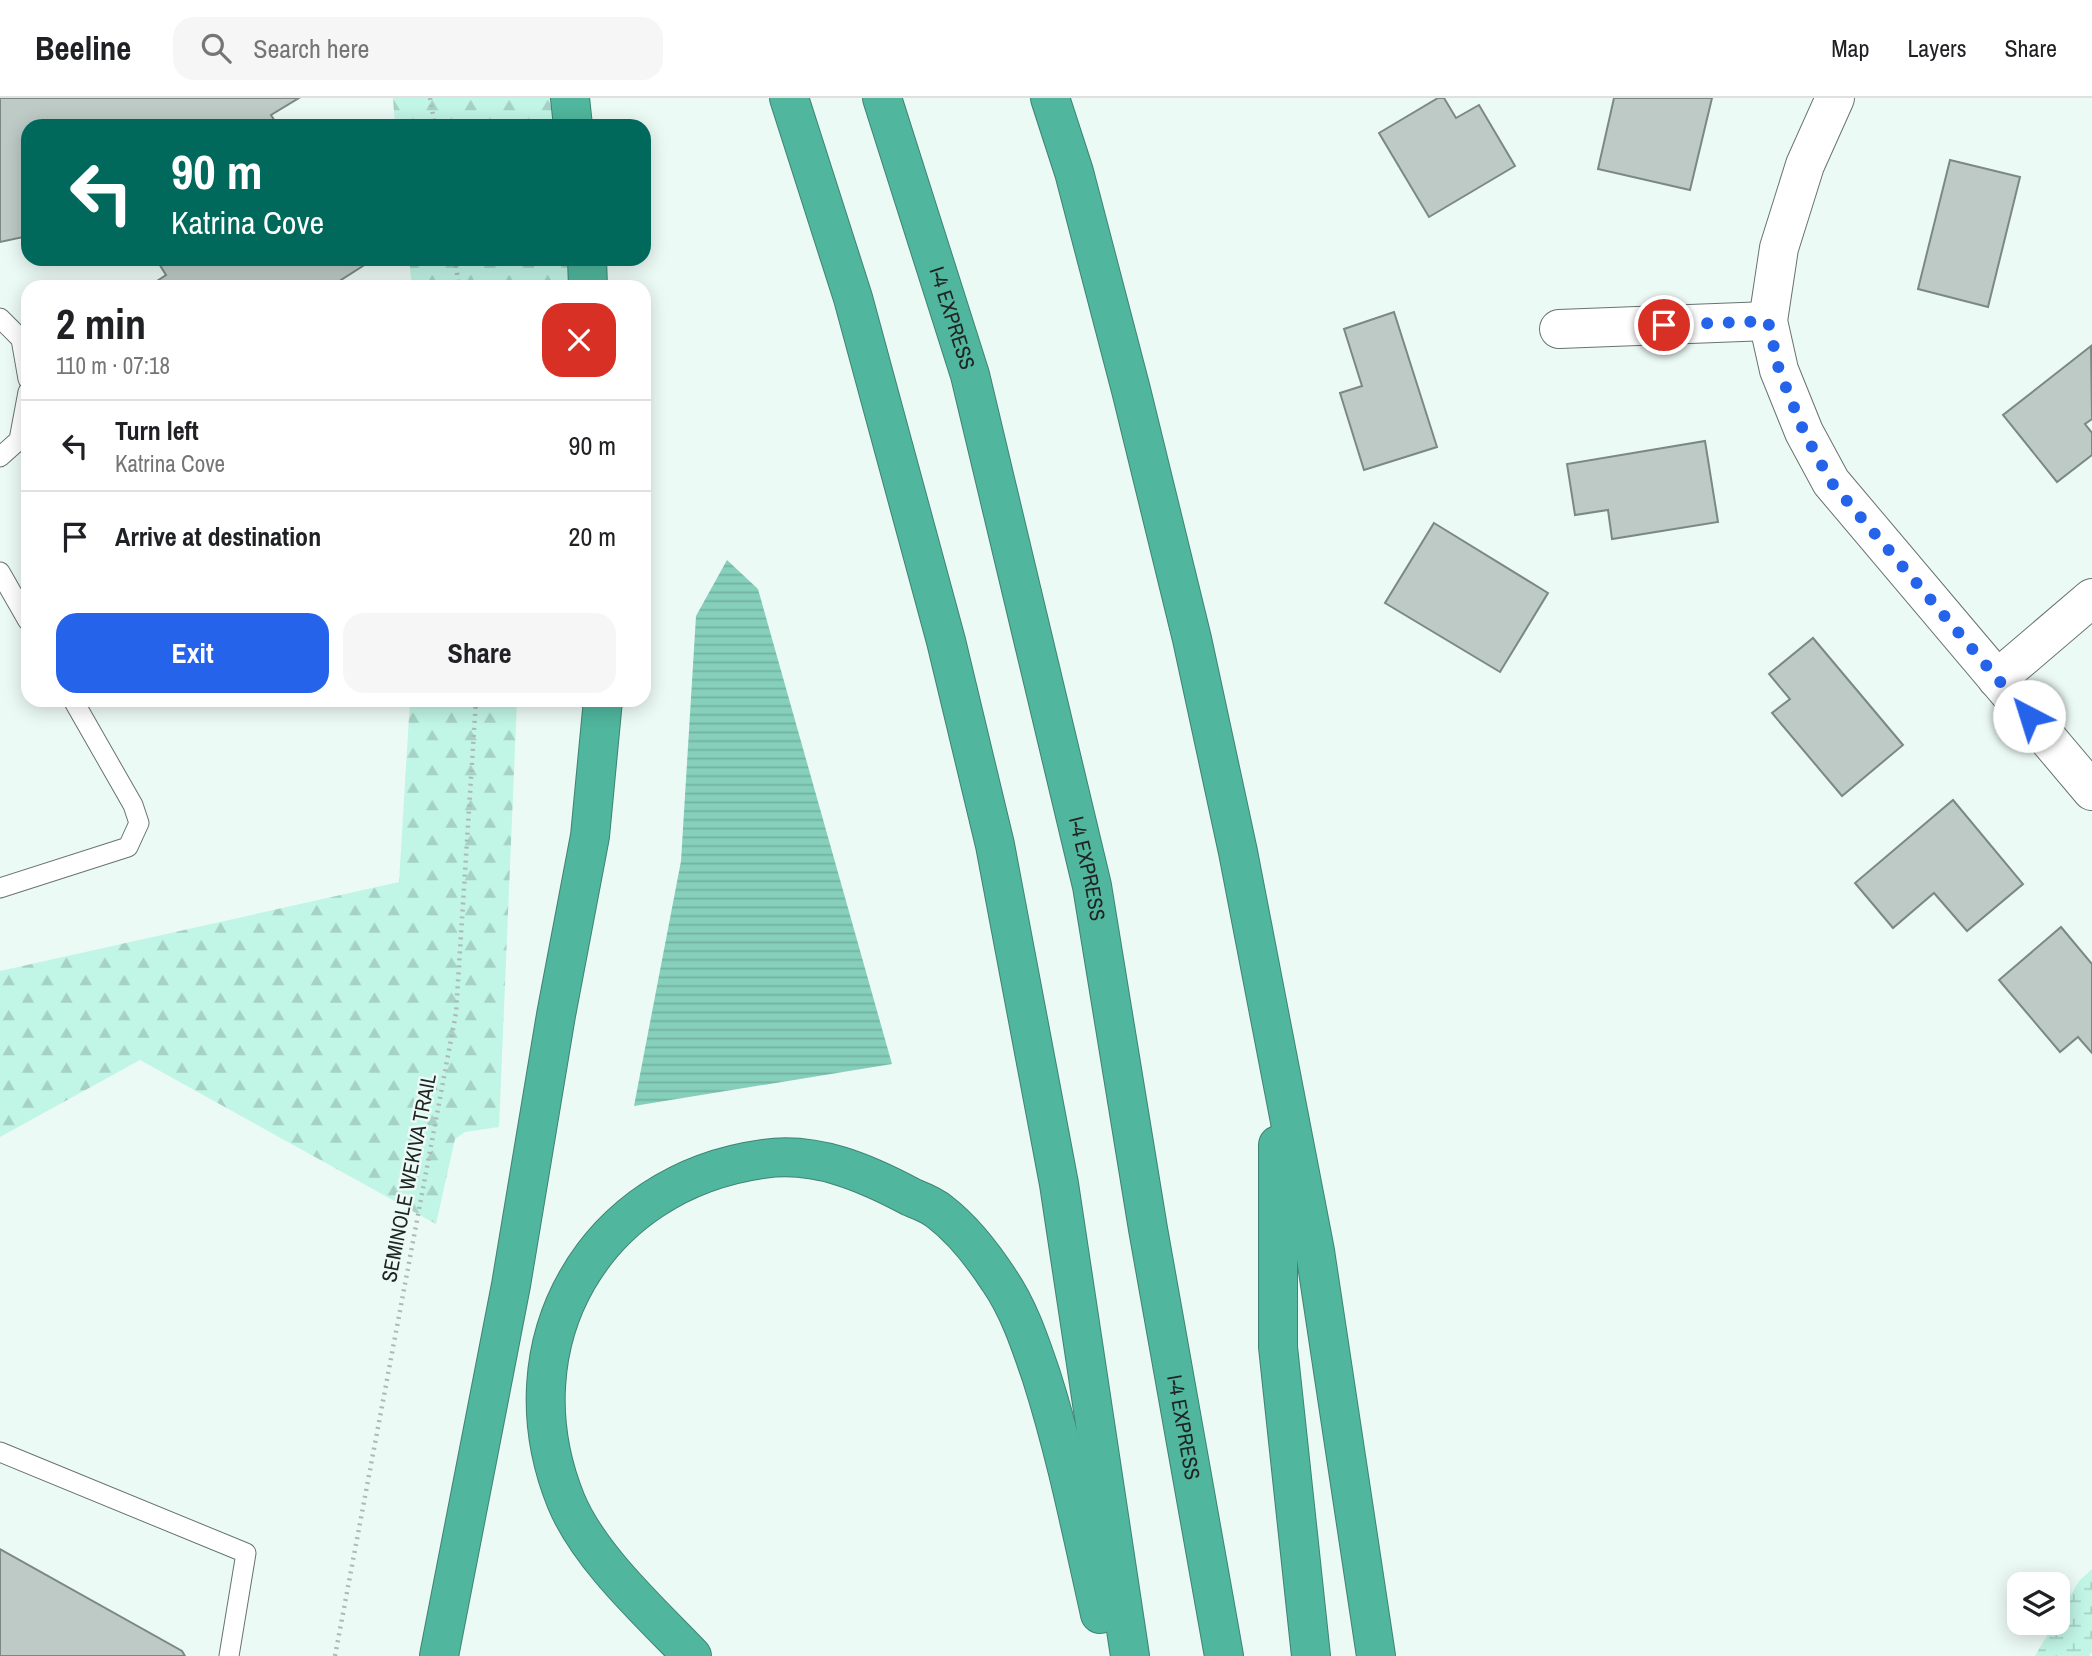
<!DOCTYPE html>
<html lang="en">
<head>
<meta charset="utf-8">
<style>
  body { margin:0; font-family:"Archivo Narrow",sans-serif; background:#f6f6f6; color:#202124; height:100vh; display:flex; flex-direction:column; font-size:26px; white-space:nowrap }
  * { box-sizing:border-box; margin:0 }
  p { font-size:23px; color:#757577 }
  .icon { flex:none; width:38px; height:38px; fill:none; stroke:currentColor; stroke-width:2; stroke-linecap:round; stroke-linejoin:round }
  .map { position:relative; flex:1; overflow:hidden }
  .panel { position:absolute; left:21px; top:182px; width:630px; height:427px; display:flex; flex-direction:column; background:#fff; border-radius:21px; box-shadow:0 4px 18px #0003 }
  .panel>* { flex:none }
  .top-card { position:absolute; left:21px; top:21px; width:630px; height:147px; border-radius:21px; box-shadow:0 4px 18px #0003; background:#00695c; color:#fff; overflow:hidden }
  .fabs { position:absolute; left:2007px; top:1474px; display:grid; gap:14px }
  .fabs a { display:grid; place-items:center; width:63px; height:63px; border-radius:14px; background:#fff; box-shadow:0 4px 18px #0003; font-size:35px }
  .pin { position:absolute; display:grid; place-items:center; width:60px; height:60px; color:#fff; margin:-30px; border:4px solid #fff; border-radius:50%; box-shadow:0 2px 7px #0007 }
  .me { position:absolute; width:77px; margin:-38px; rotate:320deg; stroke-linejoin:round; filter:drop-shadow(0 0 5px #0008) }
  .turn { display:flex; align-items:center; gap:24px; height:147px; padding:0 35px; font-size:32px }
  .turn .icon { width:91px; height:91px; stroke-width:2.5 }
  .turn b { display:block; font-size:49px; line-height:60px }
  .round { display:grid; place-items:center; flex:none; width:74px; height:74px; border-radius:21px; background:#f6f6f6 }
  .headline { display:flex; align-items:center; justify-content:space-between; height:119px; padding:0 35px }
  h1 { font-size:42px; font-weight:700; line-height:52px }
  .cta { display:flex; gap:14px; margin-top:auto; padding:14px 35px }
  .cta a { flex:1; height:80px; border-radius:21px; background:#2563eb; color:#fff; font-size:28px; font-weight:700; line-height:80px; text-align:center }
  .cta a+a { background:#f6f6f6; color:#202124 }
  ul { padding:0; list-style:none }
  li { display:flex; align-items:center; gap:21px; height:91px; padding:0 35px; border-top:2px solid #e0e0e0 }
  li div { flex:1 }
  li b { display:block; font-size:26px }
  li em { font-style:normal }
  header { display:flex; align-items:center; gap:42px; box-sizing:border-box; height:98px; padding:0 35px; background:#fff; border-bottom:2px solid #e0e0e0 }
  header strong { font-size:33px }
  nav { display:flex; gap:38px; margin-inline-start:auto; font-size:24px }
  .search { width:490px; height:63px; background:#f6f6f6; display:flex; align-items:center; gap:18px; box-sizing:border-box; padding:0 24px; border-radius:21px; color:#757577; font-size:26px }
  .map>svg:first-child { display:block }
  .forest { fill:url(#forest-firs) }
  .wetland { fill:url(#wetland-marsh) }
  .water { fill:url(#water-rules) }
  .building { fill:#bdcac6; stroke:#7c8884; stroke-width:2 }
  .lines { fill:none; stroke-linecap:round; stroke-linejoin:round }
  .lane-casing { stroke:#677370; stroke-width:21 }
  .street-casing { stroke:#677370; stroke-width:40 }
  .highway-casing { stroke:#3f8373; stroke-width:40 }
  .path { stroke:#aeb9b6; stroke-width:4.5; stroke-dasharray:2 5; stroke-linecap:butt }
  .lane { stroke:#fff; stroke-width:19 }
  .street { stroke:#fff; stroke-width:38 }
  .highway { stroke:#50b69d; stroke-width:38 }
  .route { stroke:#2563eb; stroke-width:12; stroke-dasharray:0 21.6 }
  .labels { text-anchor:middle; stroke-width:5; stroke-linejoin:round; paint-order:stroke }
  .street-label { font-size:21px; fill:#202524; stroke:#ecfaf5 }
</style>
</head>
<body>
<header>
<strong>Beeline</strong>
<div class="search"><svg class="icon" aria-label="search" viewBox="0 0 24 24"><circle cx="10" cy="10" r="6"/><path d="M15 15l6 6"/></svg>Search here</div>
<nav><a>Map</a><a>Layers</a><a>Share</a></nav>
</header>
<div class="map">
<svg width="2092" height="1558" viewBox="0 0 2092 1558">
  <defs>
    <pattern id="forest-firs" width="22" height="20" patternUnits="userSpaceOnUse" patternTransform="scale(1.75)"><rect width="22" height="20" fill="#c1f5e6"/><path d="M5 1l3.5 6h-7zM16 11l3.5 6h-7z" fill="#a6d2c5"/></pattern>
    <pattern id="wetland-marsh" width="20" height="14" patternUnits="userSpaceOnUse" patternTransform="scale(1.75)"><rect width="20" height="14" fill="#c1f5e6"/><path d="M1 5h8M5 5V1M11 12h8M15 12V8" fill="none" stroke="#a6d2c5"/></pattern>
    <pattern id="water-rules" width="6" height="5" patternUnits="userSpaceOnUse" patternTransform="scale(1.75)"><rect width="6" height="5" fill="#86cfbb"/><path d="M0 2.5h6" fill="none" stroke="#73b2a1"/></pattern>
  </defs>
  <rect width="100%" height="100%" fill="#ecfaf5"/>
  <!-- forest -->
  <g class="forest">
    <polygon points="393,0 550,0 553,28 395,28"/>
    <polygon points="409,161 567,161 569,189 412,189"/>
    <polygon points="410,602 517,602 499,1029 465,1034 455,1041 436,1126 140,962 0,1039 0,873 399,784"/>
  </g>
  <!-- wetland -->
  <polygon class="wetland" points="2092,1471 2092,1554 2089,1558 2035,1558 2055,1524 2058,1524 2058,1519 2079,1483"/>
  <!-- water -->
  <polygon class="water" points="727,462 758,491 892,966 634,1008 681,763 696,518"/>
  <!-- building -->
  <g class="building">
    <polygon points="0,0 299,0 271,17 278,28 28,28 28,138 0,144"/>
    <polygon points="1438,0 1444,0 1456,20 1479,7 1515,68 1429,119 1379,35"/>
    <polygon points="1614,0 1712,0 1690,92 1598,71"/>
    <polygon points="1950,62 2020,79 1988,209 1918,191"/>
    <polygon points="156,161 363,161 366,166 330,189 148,189 166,177"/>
    <polygon points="1394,214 1437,349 1364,372 1340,295 1362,288 1344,231"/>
    <polygon points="2091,248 2092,321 2085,326 2092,335 2092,357 2057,384 2003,317"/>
    <polygon points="1705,343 1718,424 1612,441 1608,412 1575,417 1567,366"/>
    <polygon points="1434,425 1548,495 1500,574 1385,505"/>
    <polygon points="1813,540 1903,647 1842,698 1772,615 1790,601 1769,576"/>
    <polygon points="1953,702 2023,786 1967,833 1934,795 1893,830 1855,785"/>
    <polygon points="2061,829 2092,866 2092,955 2078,939 2060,954 1999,882"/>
    <polygon points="0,1451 182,1553 185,1558 0,1558"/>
  </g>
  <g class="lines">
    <defs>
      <g id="lane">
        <polyline points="0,220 21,241 28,281"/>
        <polyline points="0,359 19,342 28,294"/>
        <polyline points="0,474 28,523"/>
        <polyline points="0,790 128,749 139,725 133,707 73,602"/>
        <polyline points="0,1354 246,1455 229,1558"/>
      </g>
      <g id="street">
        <polyline points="1835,0 1805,67 1779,150 1768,223 1779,272 1804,334 1831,384 2092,693"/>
        <polyline points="1559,231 1768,223"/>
        <polyline points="1997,581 2092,500"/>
      </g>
      <g id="highway">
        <polyline points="570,0 573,28"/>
        <polyline points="789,0 853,200 946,543 995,747 1059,1086 1130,1558"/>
        <path id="s1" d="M882,0L970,277L1092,788L1148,1131L1224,1558"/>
        <polyline points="1050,0 1074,74 1131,292 1192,541 1238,754 1315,1153 1376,1558"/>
        <polyline points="587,161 588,189"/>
        <polyline points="1278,1047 1278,1249 1311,1558"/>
        <polyline points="439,1558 511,1187 556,917 590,738 603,602"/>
        <path d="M692,1558C650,1514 589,1459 566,1403C502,1245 595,1084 763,1061C816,1053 866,1075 911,1099C921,1103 932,1107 940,1114C962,1131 984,1159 999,1182C1019,1211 1030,1245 1041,1277C1066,1355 1082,1436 1100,1516"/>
      </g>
    </defs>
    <!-- lane casing -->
    <use href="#lane" class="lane-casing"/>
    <!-- street casing -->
    <use href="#street" class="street-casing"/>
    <!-- highway casing -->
    <use href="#highway" class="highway-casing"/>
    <!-- path -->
    <g class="path">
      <polyline points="430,0 435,28"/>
      <polyline points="455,161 459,189"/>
      <polyline points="335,1558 456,915 476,602"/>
    </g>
    <!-- lane -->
    <use href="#lane" class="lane"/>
    <!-- street -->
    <use href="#street" class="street"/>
    <!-- highway -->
    <use href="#highway" class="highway"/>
  </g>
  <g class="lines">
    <!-- route -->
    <polyline class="route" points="1664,227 1768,223 1779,272 1804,334 1831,384 2029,618"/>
  </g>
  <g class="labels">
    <!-- street labels -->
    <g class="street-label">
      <text dy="7" stroke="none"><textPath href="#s1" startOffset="231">I-4 EXPRESS</textPath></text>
      <text dy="7" stroke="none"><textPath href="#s1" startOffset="798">I-4 EXPRESS</textPath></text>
      <text transform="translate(409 1080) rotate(-79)" y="7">SEMINOLE WEKIVA TRAIL</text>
      <text dy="7" stroke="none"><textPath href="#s1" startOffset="1365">I-4 EXPRESS</textPath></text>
    </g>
  </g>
</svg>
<div class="fabs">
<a><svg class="icon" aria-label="layers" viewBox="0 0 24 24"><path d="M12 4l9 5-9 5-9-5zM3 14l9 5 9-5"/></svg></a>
</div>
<div class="pin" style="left:1664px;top:227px;background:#d93025"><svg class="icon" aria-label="arrive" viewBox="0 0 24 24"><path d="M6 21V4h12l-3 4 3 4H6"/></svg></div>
<svg class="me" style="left:2029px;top:618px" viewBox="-20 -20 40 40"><circle r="19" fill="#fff"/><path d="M0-13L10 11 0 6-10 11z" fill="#2563eb"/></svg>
<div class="top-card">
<div class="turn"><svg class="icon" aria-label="left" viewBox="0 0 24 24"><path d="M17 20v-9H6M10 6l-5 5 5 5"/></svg><div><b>90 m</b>Katrina Cove</div></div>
</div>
<section class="panel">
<div class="headline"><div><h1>2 min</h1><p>110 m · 07:18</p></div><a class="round" style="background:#d93025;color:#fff"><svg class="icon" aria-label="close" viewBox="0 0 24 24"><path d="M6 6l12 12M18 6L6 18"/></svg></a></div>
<ul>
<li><svg class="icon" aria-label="left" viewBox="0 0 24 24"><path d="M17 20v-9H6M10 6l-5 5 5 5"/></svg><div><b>Turn left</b><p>Katrina Cove</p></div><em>90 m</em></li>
<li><svg class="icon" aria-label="arrive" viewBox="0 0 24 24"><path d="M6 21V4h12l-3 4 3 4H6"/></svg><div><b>Arrive at destination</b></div><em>20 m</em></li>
</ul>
<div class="cta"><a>Exit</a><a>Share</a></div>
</section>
</div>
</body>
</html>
